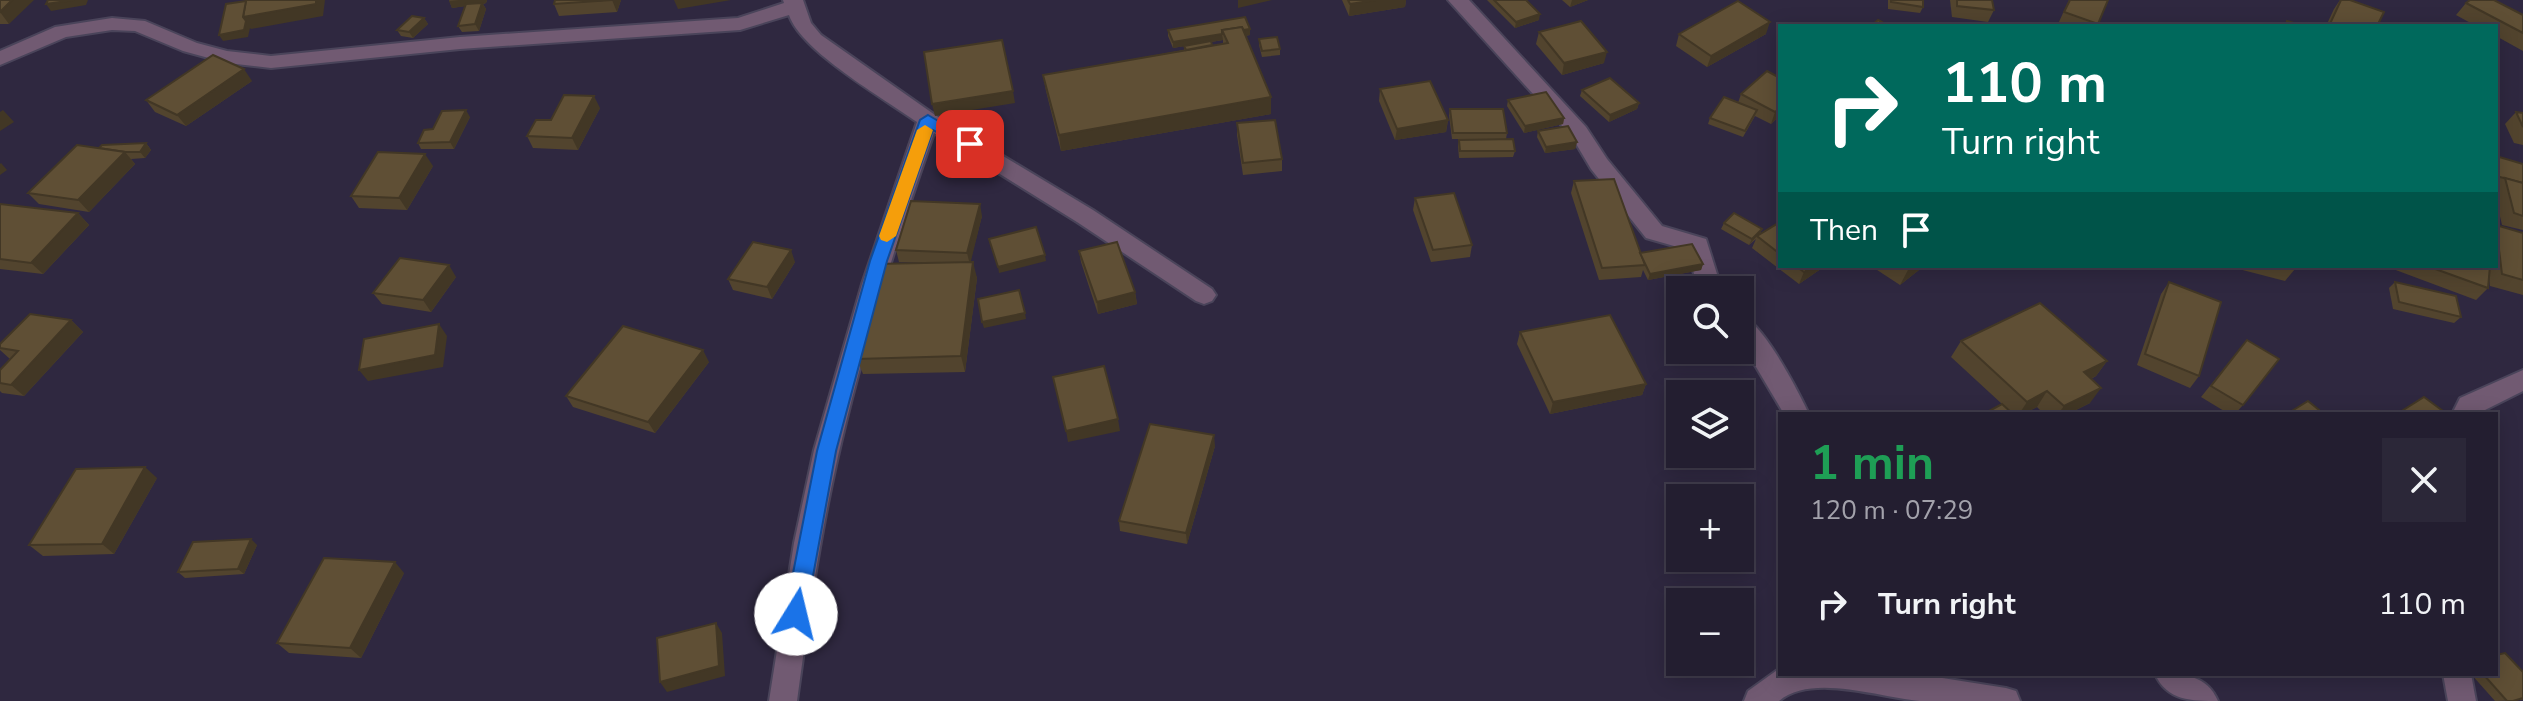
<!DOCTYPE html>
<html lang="en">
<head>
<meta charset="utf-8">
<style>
  body { margin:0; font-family:"Nunito Sans",sans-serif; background:#2b2738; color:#f1f3f6; height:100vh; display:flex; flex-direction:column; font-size:30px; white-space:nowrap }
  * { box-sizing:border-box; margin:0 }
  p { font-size:26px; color:#a3a2ab }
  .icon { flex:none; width:44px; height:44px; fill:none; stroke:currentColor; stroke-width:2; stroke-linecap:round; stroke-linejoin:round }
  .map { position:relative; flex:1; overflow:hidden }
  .panel { position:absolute; left:1778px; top:412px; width:720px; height:264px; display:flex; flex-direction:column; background:#231e30; border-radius:0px; box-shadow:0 4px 20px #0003,0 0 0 2px #403c4c }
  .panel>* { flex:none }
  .guide { position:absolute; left:1778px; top:24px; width:720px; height:244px; border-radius:0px; box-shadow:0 4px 20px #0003,0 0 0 2px #403c4c; background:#00695c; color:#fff; overflow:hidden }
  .controls { position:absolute; left:1666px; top:276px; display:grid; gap:16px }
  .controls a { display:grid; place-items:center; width:88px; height:88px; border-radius:0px; background:#231e30; box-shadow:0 4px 20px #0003,0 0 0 2px #403c4c; font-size:40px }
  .pin { position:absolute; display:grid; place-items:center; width:68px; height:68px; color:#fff; margin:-34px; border-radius:16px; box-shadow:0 4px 12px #0006 }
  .me { position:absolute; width:88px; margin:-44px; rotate:9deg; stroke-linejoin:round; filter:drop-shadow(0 0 6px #0008) }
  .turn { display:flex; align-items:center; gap:28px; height:168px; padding:0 32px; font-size:36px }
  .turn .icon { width:104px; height:104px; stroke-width:2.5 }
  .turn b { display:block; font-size:56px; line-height:68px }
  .then { display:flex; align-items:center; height:76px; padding:0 32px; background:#0003; gap:16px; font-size:30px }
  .round { display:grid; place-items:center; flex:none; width:84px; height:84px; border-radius:0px; background:#2b2738 }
  .headline { display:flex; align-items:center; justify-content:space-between; height:136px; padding:0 32px }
  h1 { font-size:48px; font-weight:700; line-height:60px; color:#1e9e55 }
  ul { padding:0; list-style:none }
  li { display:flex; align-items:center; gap:24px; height:112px; padding:0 32px }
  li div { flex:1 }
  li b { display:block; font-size:30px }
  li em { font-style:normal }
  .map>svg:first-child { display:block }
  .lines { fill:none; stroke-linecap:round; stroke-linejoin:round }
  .street-casing { stroke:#4a445a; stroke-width:4 }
  .street { fill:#715a72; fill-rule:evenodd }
  .wall { fill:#52442e; fill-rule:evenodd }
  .shaded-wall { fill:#423725 }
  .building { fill:#5f4f35; stroke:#423725; stroke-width:2 }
  .route { fill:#1a73e8; stroke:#114b97; stroke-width:2 }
  .slow { fill:#f59e0b }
</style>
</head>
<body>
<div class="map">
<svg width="2523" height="701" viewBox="0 0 2523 701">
  <rect width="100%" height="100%" fill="#2f2840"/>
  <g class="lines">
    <defs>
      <g id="street">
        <path d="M783,0H803L811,23L821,35L935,115L1093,210L1212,289L1216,295L1212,301L1204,304L1196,301L1077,222L934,133C894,248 857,365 832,484C817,556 807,628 797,701H769L794,543L814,450L862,284L917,122C883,98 801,51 789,15L740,30L460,49L271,68L227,63L183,51L135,31L112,30L66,37L0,65V51L55,27L112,18L145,21L197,43L227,51L271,56L460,37L738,18L784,3Z"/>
        <polygon points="1448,0 1469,0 1586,127 1607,159 1662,226 1706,239 1722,290 1698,290 1688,250 1646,238 1591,169 1572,137"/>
        <path d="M1740,315C1763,322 1798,391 1809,414H1784L1740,340Z"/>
        <polygon points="2523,370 2523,391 2477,414 2452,414 2460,398"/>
        <path d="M1780,668V674H1917L2006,688L2016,691L2020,701C1987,701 1953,701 1920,701C1881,698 1812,673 1779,701H1744L1748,691Z"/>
        <path d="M2155,674C2181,674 2206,673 2218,701C2192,701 2167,701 2155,674Z"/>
        <polygon points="2443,674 2471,674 2476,701 2448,701"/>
      </g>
    </defs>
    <!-- street casing -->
    <use href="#street" class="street-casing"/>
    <!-- street -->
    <use href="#street" class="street"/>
  </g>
  <!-- wall -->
  <g class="wall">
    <polygon points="0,0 9,24 0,24"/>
    <polygon points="449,0 487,0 486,3 483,4 486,9 479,31 462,32 458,26 465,6 452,8"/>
    <polygon points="621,0 617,12 559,16 554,4"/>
    <polygon points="1342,0 1406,0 1405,7 1349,16"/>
    <polygon points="1487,0 1526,0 1539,20 1515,28"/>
    <polygon points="1562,0 1588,0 1570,7"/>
    <polygon points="1888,0 1923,0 1923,7 1920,13 1888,9"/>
    <polygon points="1950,0 1992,0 1994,10 1988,22 1952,17"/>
    <polygon points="2069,0 2108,0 2097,26 2062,26 2058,24"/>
    <polygon points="2340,0 2350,0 2377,26 2326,26 2334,9"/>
    <polygon points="2466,3 2523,15 2523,51 2496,36 2496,26 2476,26 2456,15"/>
    <polygon points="424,18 428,24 413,38 401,36 397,30"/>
    <path d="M1250,29V35L1245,36L1271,97V114L1061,151L1046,91L1043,75L1184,50V46L1173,48L1168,36V30ZM1223,40V44L1212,45L1211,42Z"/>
    <polygon points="1539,32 1604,63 1562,75 1536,44"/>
    <polygon points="1679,34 1766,34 1707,67 1676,46"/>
    <polygon points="1259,39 1280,49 1280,55 1262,57 1259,45"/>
    <polygon points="1780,78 1780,115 1771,124 1755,116 1743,137 1708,124 1710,118 1738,103 1741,94"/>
    <polygon points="252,81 186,126 155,112 146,100"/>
    <polygon points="1380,89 1448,120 1446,132 1395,140 1379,101"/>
    <polygon points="1582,90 1639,103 1637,109 1609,122 1580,96"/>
    <polygon points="1508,100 1564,118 1563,124 1524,133 1507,106"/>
    <polygon points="600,108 578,150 533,148 527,136"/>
    <polygon points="1450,109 1507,133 1506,139 1452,139 1449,115"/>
    <polygon points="2516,112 2523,113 2523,145 2514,143 2505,124"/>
    <polygon points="470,117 454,149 421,149 418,143 433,129"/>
    <polygon points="1237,123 1282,159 1282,171 1243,175 1237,135"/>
    <polygon points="1538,131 1577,142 1575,149 1545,153 1537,137"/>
    <polygon points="1459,140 1515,151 1513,157 1459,158 1458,146"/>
    <polygon points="146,143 151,150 145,158 131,159 135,164 89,212 39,204 28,193 99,148"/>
    <polygon points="2496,156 2523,164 2523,230 2502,225 2496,199 2496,188 2499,185 2496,184"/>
    <polygon points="433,166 407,210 359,208 351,196"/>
    <polygon points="1574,181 1640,253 1703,264 1701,270 1648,280 1643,270 1641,277 1599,280 1571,193"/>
    <polygon points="1415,198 1472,245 1470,257 1431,262 1413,210"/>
    <polygon points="0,204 78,213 89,225 43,274 0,269"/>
    <polygon points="982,216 970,262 977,278 965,372 863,374 857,359 932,263 899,262 896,250"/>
    <polygon points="1780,222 1780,266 1825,266 1799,284 1752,248 1756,239 1749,245 1721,229 1724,223 1762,229 1760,234"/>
    <polygon points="2496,225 2523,233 2523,295 2490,286 2489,277 2488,288 2476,300 2393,269 2394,266 2496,266"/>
    <polygon points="1079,251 1135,292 1137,304 1098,314 1081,262"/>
    <polygon points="795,262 772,299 733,290 728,279"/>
    <polygon points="1871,266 1924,266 1900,285"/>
    <polygon points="2227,266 2295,266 2295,269 2285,281"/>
    <polygon points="456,277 431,312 382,304 373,293"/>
    <polygon points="2169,282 2199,376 2190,388 2137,365 2161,294"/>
    <polygon points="2395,282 2461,317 2454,323 2393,309 2389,288"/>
    <polygon points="71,320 83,332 24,396 2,393 0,391 0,370 10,359 0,350 0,344"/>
    <polygon points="1520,332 1646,384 1642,395 1550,414 1517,344"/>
    <polygon points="2247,340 2243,405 2235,414 2229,414 2201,397"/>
    <polygon points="1961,341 2107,361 2096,376 2091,379 2090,403 2068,414 2044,414 2037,407 2023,414 1987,414 1989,411 2002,404 1951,357"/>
    <polygon points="709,362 655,433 573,407 566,396"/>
    <polygon points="1215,446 1187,544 1120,531 1119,521"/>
    <polygon points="157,478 114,554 43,556 29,545"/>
    <polygon points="257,545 244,574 185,578 178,572"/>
    <polygon points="404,573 361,658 289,653 277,643"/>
    <polygon points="2471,674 2496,674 2523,700 2495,701"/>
  </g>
  <!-- shaded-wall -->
  <g class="shaded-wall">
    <polygon points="12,0 34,0 9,24 0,12"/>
    <polygon points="74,0 88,0 86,5 51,11 46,4"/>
    <polygon points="316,0 325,0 323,16 251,29 250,28 248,37 223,41 219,35 243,17"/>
    <polygon points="459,0 487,0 486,3 483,4 486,9 479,31 475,24 482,4 452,8 449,1"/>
    <polygon points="612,0 621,0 617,12"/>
    <polygon points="674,0 731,0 678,9"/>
    <polygon points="1238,0 1272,0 1238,8"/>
    <polygon points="1376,0 1406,0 1405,7 1349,16 1350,4"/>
    <polygon points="1572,0 1588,0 1570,7"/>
    <polygon points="1540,14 1539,20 1515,28 1516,22"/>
    <polygon points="424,18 428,24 413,38 409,32"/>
    <polygon points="1770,22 1766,34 1707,67 1711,56"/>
    <polygon points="1250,29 1250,35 1226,39 1224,33"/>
    <polygon points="1222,34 1223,40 1173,48 1173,42"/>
    <polygon points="1607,52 1604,63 1562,75 1564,63"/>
    <polygon points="244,69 252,81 186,126 177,115"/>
    <polygon points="1013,91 1015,103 935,116 932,104"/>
    <polygon points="594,96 600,108 578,150 572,138"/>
    <polygon points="1271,97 1271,114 1061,151 1059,135"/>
    <polygon points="1639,103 1637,109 1609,122 1610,115"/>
    <polygon points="1780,108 1780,115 1771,124 1775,112"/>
    <polygon points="3,110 14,122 0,131 0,112"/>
    <polygon points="466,110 470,117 454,149 450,142"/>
    <polygon points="1564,118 1563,124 1524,133 1525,126"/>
    <polygon points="1448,120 1446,132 1395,140 1397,129"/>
    <polygon points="1577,142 1575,149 1545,153 1546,147"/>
    <polygon points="146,143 151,150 145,158 140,152"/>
    <polygon points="125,152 135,164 89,212 78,200"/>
    <polygon points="425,154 433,166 407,210 399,198"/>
    <polygon points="1,163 7,170 0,175 0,164"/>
    <polygon points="980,204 982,216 970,265 967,253"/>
    <polygon points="78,213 89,225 43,274 31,263"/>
    <polygon points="1762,229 1759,235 1757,236 1749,245 1752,239"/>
    <polygon points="791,250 795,262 772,299 767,287"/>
    <polygon points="1045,255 1046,261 999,273 998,267"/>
    <polygon points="973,262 977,278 965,372 961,356"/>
    <polygon points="1703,264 1701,270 1648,280 1650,274"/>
    <polygon points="449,265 456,277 431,312 423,300"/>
    <polygon points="1813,266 1825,266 1799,284 1804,272"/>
    <polygon points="1913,266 1924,266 1900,285 1908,270"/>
    <polygon points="1135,292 1137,304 1098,314 1097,302"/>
    <polygon points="1025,313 1026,319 984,328 982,322"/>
    <polygon points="71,320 83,332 24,396 11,385"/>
    <polygon points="439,324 447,336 443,367 368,381 359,370"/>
    <polygon points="703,350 709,362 655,433 648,422"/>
    <polygon points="2107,361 2096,376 2072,388 2084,372"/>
    <polygon points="1646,384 1642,395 1550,414 1553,402"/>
    <polygon points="2101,388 2090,403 2068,414 2058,414 2064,406"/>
    <polygon points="2047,391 2037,407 2023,414 2019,414 2027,402"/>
    <polygon points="1118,419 1120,431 1068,442 1066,431"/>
    <polygon points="1214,435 1215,446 1187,544 1186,533"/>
    <polygon points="145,467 157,478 114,554 102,544"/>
    <polygon points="251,539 257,545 244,574 238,569"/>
    <polygon points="395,562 404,573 361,658 350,648"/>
    <polygon points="716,623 722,633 725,676 667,692 660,682"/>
  </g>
  <!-- building -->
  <g class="building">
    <polygon points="0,0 12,0 0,12"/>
    <polygon points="48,0 74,0 46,4"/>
    <polygon points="246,0 316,0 316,4 243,17"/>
    <polygon points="555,0 612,0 554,4"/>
    <polygon points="1348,0 1376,0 1350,4"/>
    <polygon points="1494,0 1526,0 1540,14 1516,22"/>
    <polygon points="1891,0 1923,0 1923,7 1891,2"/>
    <polygon points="1957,0 1992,0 1994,10 1957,6"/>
    <polygon points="2070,0 2108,0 2098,24 2064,12"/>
    <polygon points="2341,0 2350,0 2384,12 2377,26 2329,26"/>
    <polygon points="2470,0 2494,0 2523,15 2523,33 2466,3"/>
    <polygon points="246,1 243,17 246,21 244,30 219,35 226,4"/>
    <polygon points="1738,1 1770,22 1711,56 1679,34"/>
    <polygon points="482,3 475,24 458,26 466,4"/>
    <polygon points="412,16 424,18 409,32 397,30"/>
    <polygon points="1245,17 1250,29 1243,30 1242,27 1222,30 1222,34 1173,42 1168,30"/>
    <polygon points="1878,20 1889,26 1871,26"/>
    <polygon points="1581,21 1607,52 1564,63 1539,32"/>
    <polygon points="2287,21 2304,26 2286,26"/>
    <polygon points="1242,27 1271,97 1059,135 1043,75 1228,43 1222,30"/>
    <polygon points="1277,37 1280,49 1262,51 1259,39"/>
    <polygon points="1002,40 1013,91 932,104 924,52"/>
    <polygon points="1211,41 1212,45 1186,50 1184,46"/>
    <polygon points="213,55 244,69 177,115 146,100"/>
    <polygon points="1767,71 1780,78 1780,108 1775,112 1741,94"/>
    <polygon points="1610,78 1639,103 1610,115 1582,90"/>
    <polygon points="1430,81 1448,120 1397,129 1380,89"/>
    <polygon points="1546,92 1564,118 1525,126 1508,100"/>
    <polygon points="564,95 594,96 572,138 527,136 536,120 551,120"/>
    <polygon points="1724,97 1757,110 1745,131 1710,118"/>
    <polygon points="1450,109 1503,109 1507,133 1453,133"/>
    <polygon points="466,110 450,142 418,143 424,130 433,129 442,111"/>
    <polygon points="2516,112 2523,113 2523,127"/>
    <polygon points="1275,120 1282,159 1243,163 1237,123"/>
    <polygon points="1568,126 1577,142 1546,147 1538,131"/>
    <polygon points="1513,139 1515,151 1460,151 1459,140"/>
    <polygon points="146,143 140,152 125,152 99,148 102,145"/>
    <polygon points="77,145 125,152 78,200 28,193"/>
    <polygon points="378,152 425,154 399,198 351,196"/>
    <polygon points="2496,156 2523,164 2523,183 2496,176"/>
    <polygon points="2505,178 2523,183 2523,216 2514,213"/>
    <polygon points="1614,179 1645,265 1602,268 1574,181"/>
    <polygon points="1454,193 1472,245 1433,250 1415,198"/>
    <polygon points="911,201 980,204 967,253 896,250"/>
    <polygon points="0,204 78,213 31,263 0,259"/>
    <polygon points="1734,213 1762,229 1752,239 1724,223"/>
    <polygon points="1780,222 1780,254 1757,236"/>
    <polygon points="2496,225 2523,233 2523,280 2502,274"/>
    <polygon points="1036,227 1045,255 998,267 989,239"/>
    <polygon points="753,242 791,250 767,287 728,279"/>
    <polygon points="1117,242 1135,292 1097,302 1079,251"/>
    <polygon points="1692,244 1703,264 1650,274 1640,253"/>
    <polygon points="400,258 449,265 423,300 373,293"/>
    <polygon points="973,262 961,356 857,359 875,264"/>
    <polygon points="1796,266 1813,266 1804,272"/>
    <polygon points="2427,266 2490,266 2488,288"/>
    <polygon points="2169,282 2221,302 2199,376 2145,354"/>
    <polygon points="2395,282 2456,296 2461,317 2399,302"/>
    <polygon points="1019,290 1025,313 982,322 978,299"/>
    <polygon points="2040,303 2107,361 2084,372 2101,388 2064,406 2047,391 2027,402 1961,341"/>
    <polygon points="30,314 71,320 11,385 0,383 0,370 18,351 0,348 0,344"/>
    <polygon points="1610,315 1646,384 1553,402 1520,332"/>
    <polygon points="439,324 435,355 359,370 364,339"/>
    <polygon points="623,326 703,350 648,422 566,396"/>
    <polygon points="2247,340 2279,359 2243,405 2211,386"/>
    <polygon points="1104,366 1118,419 1066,431 1053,377"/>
    <polygon points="2424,397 2447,414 2397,414"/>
    <polygon points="2308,401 2324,414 2287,414"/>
    <polygon points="2002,404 2013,414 1992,414 1989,411"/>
    <polygon points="1150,424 1214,435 1186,533 1119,521"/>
    <polygon points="145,467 102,544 29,545 76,469"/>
    <polygon points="251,539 238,569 178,572 193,542"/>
    <polygon points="324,558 395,562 350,648 277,643"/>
    <polygon points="716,623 719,666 660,682 657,638"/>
    <polygon points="2505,653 2523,672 2523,698 2513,701 2507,701 2483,674 2496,674 2496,655"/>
  </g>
  <!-- route -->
  <polygon class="route" points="928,115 978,144 970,150 964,148 933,130 887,261 836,451 806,614 803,621 796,623 788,621 785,614 817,451 870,261 920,120"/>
  <!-- slow -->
  <polygon class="slow" points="925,125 933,130 896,236 887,242 881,240 879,236 917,130"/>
</svg>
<div class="controls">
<a><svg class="icon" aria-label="search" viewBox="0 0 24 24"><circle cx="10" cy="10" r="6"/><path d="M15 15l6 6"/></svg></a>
<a><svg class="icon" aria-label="layers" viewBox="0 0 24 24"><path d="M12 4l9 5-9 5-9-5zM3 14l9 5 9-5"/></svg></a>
<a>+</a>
<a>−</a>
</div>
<div class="pin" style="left:970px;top:144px;background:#d93025"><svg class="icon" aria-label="arrive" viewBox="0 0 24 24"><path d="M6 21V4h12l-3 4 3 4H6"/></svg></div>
<svg class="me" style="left:796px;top:614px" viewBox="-20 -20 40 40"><circle r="19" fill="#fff"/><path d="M0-13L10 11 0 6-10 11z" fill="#1a73e8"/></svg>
<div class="guide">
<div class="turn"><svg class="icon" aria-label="right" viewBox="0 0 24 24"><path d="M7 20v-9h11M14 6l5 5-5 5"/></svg><div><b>110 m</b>Turn right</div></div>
<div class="then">Then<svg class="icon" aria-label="arrive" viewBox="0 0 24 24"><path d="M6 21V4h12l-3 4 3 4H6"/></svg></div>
</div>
<section class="panel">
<div class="headline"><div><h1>1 min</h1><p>120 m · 07:29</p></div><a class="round"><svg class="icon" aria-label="close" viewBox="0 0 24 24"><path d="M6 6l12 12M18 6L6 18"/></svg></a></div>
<ul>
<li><svg class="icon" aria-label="right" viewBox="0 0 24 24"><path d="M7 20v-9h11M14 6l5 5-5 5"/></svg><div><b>Turn right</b></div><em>110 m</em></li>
</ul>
</section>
</div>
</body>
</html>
